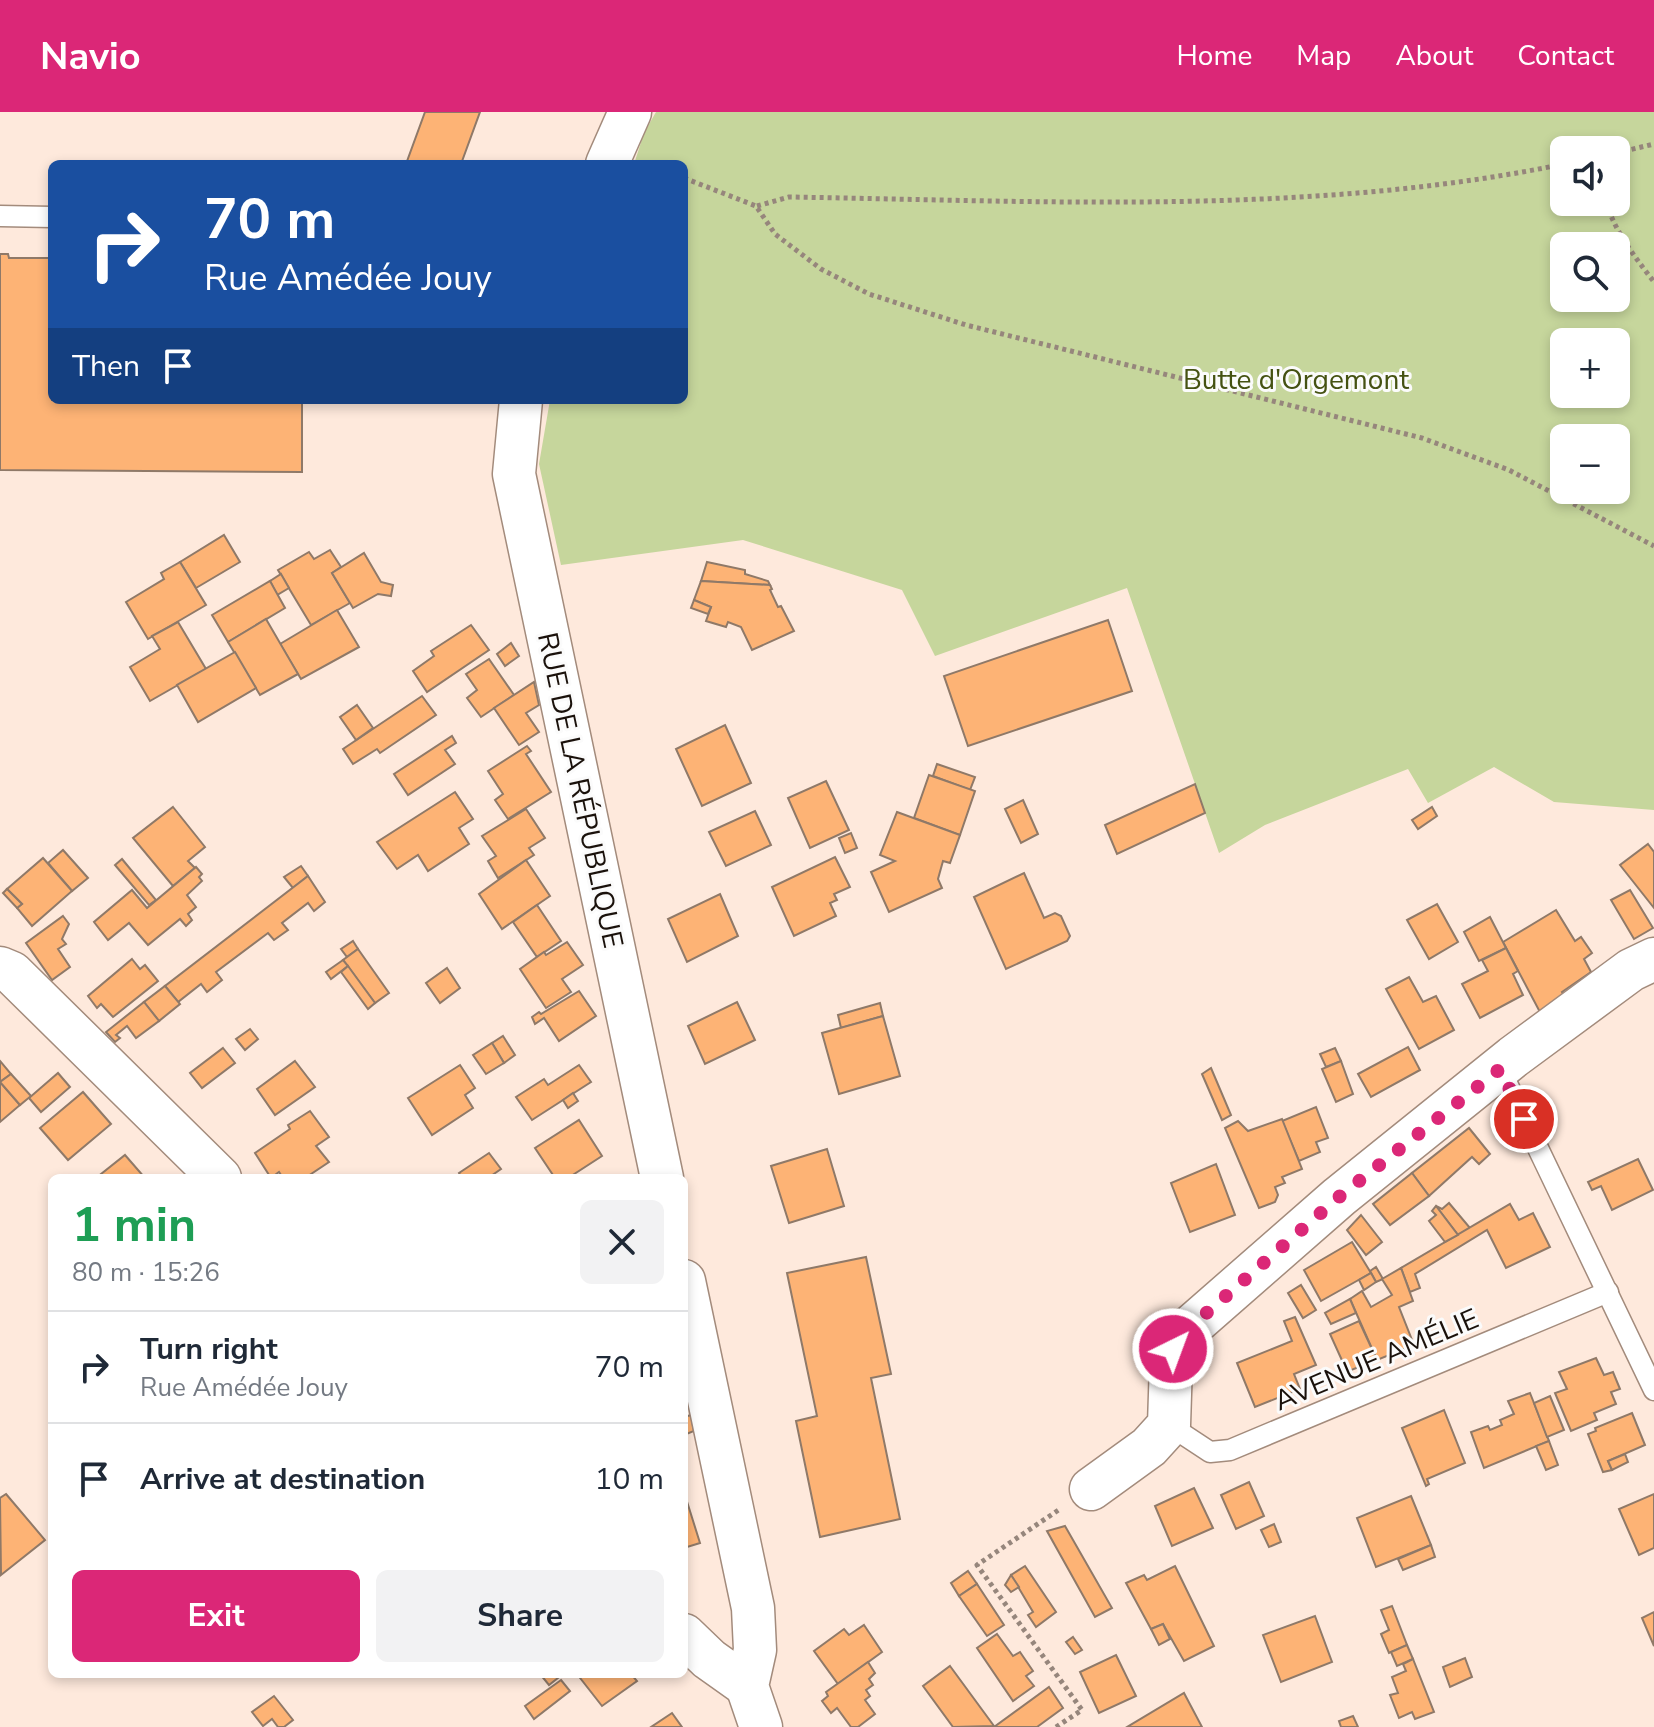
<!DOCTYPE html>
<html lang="en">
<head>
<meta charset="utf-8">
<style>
  body { margin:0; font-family:"Nunito Sans",sans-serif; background:#f2f2f3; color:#1f2937; height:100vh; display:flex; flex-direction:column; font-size:30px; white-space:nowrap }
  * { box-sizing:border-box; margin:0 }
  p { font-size:26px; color:#747a83 }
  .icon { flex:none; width:44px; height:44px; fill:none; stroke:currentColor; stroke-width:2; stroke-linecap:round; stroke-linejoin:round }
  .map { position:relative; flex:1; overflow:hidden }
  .details { position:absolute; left:48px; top:1062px; width:640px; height:504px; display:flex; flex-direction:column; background:#fff; border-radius:12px; box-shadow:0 4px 12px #0003 }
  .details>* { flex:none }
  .top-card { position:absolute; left:48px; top:48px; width:640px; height:244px; border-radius:12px; box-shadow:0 4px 12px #0003; background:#1a4fa0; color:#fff; overflow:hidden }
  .fabs { position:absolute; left:1550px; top:24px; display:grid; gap:16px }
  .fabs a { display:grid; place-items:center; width:80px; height:80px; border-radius:12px; background:#fff; box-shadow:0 4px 12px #0003; font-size:40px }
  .pin { position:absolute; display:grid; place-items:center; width:68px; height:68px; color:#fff; margin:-34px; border:4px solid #fff; border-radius:50%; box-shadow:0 2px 8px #0007 }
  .me { position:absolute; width:88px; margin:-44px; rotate:42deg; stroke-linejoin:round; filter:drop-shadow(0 0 6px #0008) }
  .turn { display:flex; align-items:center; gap:28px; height:168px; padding:0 24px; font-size:36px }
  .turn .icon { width:104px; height:104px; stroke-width:2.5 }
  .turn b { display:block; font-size:56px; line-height:68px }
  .then { display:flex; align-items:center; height:76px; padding:0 24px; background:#0003; gap:16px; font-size:30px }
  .round { display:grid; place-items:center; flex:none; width:84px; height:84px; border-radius:12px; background:#f2f2f3 }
  .summary { display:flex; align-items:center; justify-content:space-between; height:136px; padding:0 24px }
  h1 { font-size:48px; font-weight:700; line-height:60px; color:#1e9e55 }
  .primary-button { display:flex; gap:16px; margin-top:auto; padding:16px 24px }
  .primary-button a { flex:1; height:92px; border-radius:12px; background:#db2777; color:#fff; font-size:32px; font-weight:700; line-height:92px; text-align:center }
  .primary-button a+a { background:#f2f2f3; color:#1f2937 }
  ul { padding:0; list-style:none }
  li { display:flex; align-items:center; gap:24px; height:112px; padding:0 24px; border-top:2px solid #e0e1e3 }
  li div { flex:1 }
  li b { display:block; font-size:30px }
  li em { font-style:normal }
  header { display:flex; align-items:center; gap:48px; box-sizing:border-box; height:112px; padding:0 40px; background:#db2777; color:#fff }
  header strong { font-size:38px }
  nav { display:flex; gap:44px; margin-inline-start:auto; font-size:28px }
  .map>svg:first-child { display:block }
  .green { fill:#c6d69c; fill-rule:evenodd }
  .building { fill:#fdb375; stroke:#8f7968; stroke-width:2 }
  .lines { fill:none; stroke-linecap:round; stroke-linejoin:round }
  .lane-casing { stroke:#a38b7c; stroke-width:23 }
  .street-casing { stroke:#a38b7c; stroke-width:45 }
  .path { stroke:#96867c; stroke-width:5; stroke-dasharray:4 4; stroke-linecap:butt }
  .lane { stroke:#fff; stroke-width:20 }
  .street { stroke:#fff; stroke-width:42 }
  .route { stroke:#db2777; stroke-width:14; stroke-dasharray:0 25.2 }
  .labels { text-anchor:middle; stroke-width:6; stroke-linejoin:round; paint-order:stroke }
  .park-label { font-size:28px; fill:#455212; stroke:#fbfbfb }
  .street-label { font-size:28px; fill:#1a110b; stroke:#fbfbfb }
</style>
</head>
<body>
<header>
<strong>Navio</strong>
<nav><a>Home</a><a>Map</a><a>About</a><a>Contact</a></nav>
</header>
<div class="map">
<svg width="1654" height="1615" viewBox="0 0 1654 1615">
  <rect width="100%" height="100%" fill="#fee9dc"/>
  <!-- green -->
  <path class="green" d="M656,0H1654V698L1554,690L1494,655L1428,691L1408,657L1265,713L1219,741L1127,476L935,544L902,478L743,428L561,453L539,352L550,288H684V52H634L644,21ZM1564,38H1616V90H1564ZM1564,134H1616V186H1564ZM1564,230H1616V282H1564ZM1564,326H1616V378H1564Z"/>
  <!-- building -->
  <g class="building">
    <polygon points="425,0 480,0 461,52 406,52"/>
    <polygon points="0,142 8,142 9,146 52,146 52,288 302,288 302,360 0,358"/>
    <polygon points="224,423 240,450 196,476 180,450"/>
    <polygon points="330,438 341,455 332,461 350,491 311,513 278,458 309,440 314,447"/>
    <polygon points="364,441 381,470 393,473 391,484 378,482 353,496 332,461"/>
    <polygon points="180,450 206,493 148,527 126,490 164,467 161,461"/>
    <polygon points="707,450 745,458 745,462 768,469 770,473 701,469"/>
    <polygon points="281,462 289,476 277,483 270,469"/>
    <polygon points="270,469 285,496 228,530 212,503"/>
    <polygon points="701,469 770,473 772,477 770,478 778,495 781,494 794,519 752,538 741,515 728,510 726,515 706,509 711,495 694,488"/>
    <polygon points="694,488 711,495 708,502 691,496"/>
    <polygon points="337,498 359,535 301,567 280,532"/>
    <polygon points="266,507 298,562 260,583 228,530"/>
    <polygon points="1108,508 1132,579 968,634 944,564"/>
    <polygon points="178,510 206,557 150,589 130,555 160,537 152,524"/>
    <polygon points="471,513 489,538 427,580 413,559 434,544 431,539"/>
    <polygon points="511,531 519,544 505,554 497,542"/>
    <polygon points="235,540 256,576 198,610 177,573"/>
    <polygon points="489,547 514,583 481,605 467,586 477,578 466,562"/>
    <polygon points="534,570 539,593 526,601 539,620 519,633 494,596"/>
    <polygon points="422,584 436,603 380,641 377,637 353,652 343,637"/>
    <polygon points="357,593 373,616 356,628 340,605"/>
    <polygon points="725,613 751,671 702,694 676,637"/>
    <polygon points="452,624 456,631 445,638 455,652 408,683 394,662"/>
    <polygon points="527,634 531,639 526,642 551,680 508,707 495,688 503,682 488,659"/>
    <polygon points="937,652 975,665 970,678 933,664"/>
    <polygon points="929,663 975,679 960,723 914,706"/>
    <polygon points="826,669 849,718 810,736 788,686"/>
    <polygon points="1195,672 1205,701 1117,742 1105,713"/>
    <polygon points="455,680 473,707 459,716 469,732 428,759 418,743 397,757 377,730"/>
    <polygon points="1023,688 1038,722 1021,731 1005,697"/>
    <polygon points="173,695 205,735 188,749 195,756 173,774 133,726"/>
    <polygon points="1432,695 1437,704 1418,717 1412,708"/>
    <polygon points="526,697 545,726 529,736 534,743 498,766 488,749 496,744 482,724"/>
    <polygon points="755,699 771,733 726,754 709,720"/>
    <polygon points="897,700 960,723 950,751 943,749 938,767 942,776 889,800 871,760 895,749 880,743"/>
    <polygon points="851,721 857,736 845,741 839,726"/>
    <polygon points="1648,732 1654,740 1654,796 1620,753"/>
    <polygon points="63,738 88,766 72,779 48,751"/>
    <polygon points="835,745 850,775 834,782 837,788 830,791 836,804 794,824 772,775"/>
    <polygon points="43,746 72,779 32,814 17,796 22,792 7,777"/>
    <polygon points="122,747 156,788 149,793 115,753"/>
    <polygon points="526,748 550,784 502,817 479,782"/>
    <polygon points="301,754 308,764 293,776 284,765"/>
    <polygon points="196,755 202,762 199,765 202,769 187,783 196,795 188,802 192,808 186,814 180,807 148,833 129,811 108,828 94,810 132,778 147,796"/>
    <polygon points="1024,761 1044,806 1055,801 1061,804 1070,824 1067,829 1006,857 974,785"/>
    <polygon points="308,764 325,790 314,799 308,791 282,811 288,818 274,828 268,821 216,860 222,868 207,880 201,872 178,890 165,874"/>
    <polygon points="7,777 22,792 17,796 3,781"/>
    <polygon points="1630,778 1653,816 1634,827 1611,788"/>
    <polygon points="720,782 738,824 687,850 668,807"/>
    <polygon points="1437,792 1458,830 1429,847 1407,808"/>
    <polygon points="537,793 561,829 537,845 513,810"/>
    <polygon points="1556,798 1575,829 1581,825 1592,841 1584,847 1591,860 1562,880 1565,885 1541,902 1503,830"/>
    <polygon points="63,804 69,812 62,827 66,832 58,837 70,855 52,868 26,831"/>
    <polygon points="1490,805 1506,836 1479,849 1464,820"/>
    <polygon points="353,829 358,837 347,845 341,837"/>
    <polygon points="567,830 583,853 562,867 571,880 546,896 520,857 544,840 546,843"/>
    <polygon points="1506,836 1518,859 1513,862 1523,883 1480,906 1462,872 1488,859 1482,848"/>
    <polygon points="358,837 389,881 375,891 343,848"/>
    <polygon points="132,847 140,857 145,853 158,869 113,905 101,892 97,896 88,884"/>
    <polygon points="343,848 348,854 331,867 326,860"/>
    <polygon points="348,854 375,891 368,897 341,860"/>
    <polygon points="447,856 460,876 440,891 426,871"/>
    <polygon points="1409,865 1423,890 1436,884 1454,918 1419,937 1386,877"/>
    <polygon points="165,874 180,892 159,909 144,890"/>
    <polygon points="579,879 596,904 559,929 544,906 535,912 532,905 539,900 541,902"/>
    <polygon points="144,890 159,909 136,926 127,914 116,923 120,926 115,930 106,920"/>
    <polygon points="737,890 755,928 705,952 688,914"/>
    <polygon points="880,891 883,904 841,916 838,903"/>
    <polygon points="883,904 900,964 839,982 822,921"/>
    <polygon points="250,917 258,927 245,938 236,927"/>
    <polygon points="503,924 515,943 504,951 492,931"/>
    <polygon points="492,931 504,951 486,962 473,943"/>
    <polygon points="1408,935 1420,958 1371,985 1358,962"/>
    <polygon points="223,936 235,951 202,976 190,961"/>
    <polygon points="1335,936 1341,949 1326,955 1320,942"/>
    <polygon points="0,949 11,962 0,970 20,993 0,1010"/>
    <polygon points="295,949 315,975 275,1003 257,977"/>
    <polygon points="1341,949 1353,982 1336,990 1322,957"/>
    <polygon points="460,953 475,976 465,983 473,996 432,1023 408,986"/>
    <polygon points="579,953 591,970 532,1008 516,985 544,967 548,973"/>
    <polygon points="1211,956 1231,1003 1222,1008 1202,962"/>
    <polygon points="58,961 70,975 41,1000 29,986"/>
    <polygon points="11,962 31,984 20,993 0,970"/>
    <polygon points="83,980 111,1012 68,1048 40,1016"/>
    <polygon points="573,981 578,989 568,996 563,988"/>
    <polygon points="1316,995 1328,1026 1316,1030 1320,1040 1299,1049 1282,1009"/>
    <polygon points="310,999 329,1025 316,1034 329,1050 305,1066 283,1066 279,1060 271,1066 255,1041 290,1017 288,1013"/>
    <polygon points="1282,1007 1302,1057 1282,1065 1285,1071 1275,1075 1278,1083 1275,1090 1259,1096 1225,1016 1238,1009 1248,1019"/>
    <polygon points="579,1008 602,1044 568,1066 555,1066 535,1036"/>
    <polygon points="1469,1016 1490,1042 1479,1052 1472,1045 1429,1084 1412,1061"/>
    <polygon points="827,1037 844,1094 789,1111 771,1054"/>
    <polygon points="489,1041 501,1057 488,1066 462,1066 459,1061"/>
    <polygon points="125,1043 145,1066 96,1066"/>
    <polygon points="1638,1047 1653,1078 1612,1098 1601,1074 1592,1078 1588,1070"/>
    <polygon points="1216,1052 1235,1103 1190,1120 1171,1071"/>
    <polygon points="1412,1061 1429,1084 1390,1113 1373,1092"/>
    <polygon points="1449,1091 1470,1116 1458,1123 1436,1094 1442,1097"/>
    <polygon points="1510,1092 1519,1108 1533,1101 1550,1135 1506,1156 1487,1118 1415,1162 1420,1176 1410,1180 1401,1156"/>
    <polygon points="1436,1094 1458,1123 1445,1130 1429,1109 1436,1103 1432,1099"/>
    <polygon points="1361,1103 1382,1130 1366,1143 1347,1118"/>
    <polygon points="1352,1130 1371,1161 1321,1189 1304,1158"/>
    <polygon points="866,1145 891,1262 871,1266 900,1407 820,1425 796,1309 817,1304 787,1161"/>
    <polygon points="1376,1155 1383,1167 1376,1170 1370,1159"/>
    <polygon points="1401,1156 1413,1189 1399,1195 1414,1233 1377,1248 1350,1187 1362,1179 1371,1195 1392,1183 1382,1167"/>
    <polygon points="1371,1161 1376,1170 1364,1178 1359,1168"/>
    <polygon points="1301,1173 1316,1198 1303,1206 1288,1181"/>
    <polygon points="1350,1187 1356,1201 1331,1212 1325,1201"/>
    <polygon points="1295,1205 1316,1253 1294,1262 1300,1277 1255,1295 1237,1251 1292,1229 1284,1209"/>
    <polygon points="1359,1209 1377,1248 1341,1262 1339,1257 1345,1255 1330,1222"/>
    <polygon points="1596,1246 1604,1263 1613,1260 1620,1277 1611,1280 1616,1292 1594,1301 1597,1308 1571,1319 1555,1281 1567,1277 1559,1260"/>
    <polygon points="1530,1281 1549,1329 1484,1356 1471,1320 1488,1314 1490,1318 1502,1313 1500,1308 1514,1302 1508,1289"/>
    <polygon points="1550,1284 1564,1318 1547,1325 1534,1291"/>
    <polygon points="1444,1298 1465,1351 1427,1367 1429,1372 1426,1374 1402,1316"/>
    <polygon points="1632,1301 1645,1333 1608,1349 1612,1358 1603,1360 1588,1322 1596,1319 1595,1316"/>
    <polygon points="691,1303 694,1319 684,1323 684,1305"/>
    <polygon points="1549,1329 1558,1353 1546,1358 1536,1334"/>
    <polygon points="1625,1342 1628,1350 1612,1358 1608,1349"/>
    <polygon points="1249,1370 1264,1404 1236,1417 1221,1383"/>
    <polygon points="1194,1376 1213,1416 1172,1434 1155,1394"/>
    <polygon points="684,1380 700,1431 684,1436"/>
    <polygon points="6,1382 45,1428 1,1463 0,1386"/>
    <polygon points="1654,1382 1654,1436 1639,1443 1619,1397"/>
    <polygon points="1411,1384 1431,1433 1376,1455 1357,1406"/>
    <polygon points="1274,1412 1281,1430 1269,1435 1261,1418"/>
    <polygon points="1065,1414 1112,1496 1095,1505 1047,1419"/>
    <polygon points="1431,1433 1435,1445 1403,1458 1398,1447"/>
    <polygon points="1025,1454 1056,1500 1036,1515 1028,1503 1033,1500 1011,1463"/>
    <polygon points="1175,1454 1214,1534 1184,1549 1163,1512 1151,1517 1126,1471 1144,1463 1147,1468"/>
    <polygon points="968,1459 977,1472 959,1484 951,1471"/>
    <polygon points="1011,1463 1019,1475 1011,1480 1005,1473"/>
    <polygon points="977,1472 1004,1513 987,1524 959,1484"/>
    <polygon points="1392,1494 1407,1533 1389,1541 1381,1522 1389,1518 1381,1498"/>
    <polygon points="1654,1500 1654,1534 1642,1506"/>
    <polygon points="1315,1504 1332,1550 1281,1570 1263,1523"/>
    <polygon points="1163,1512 1170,1527 1159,1533 1151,1517"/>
    <polygon points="864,1513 882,1540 838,1572 814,1539 844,1517 849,1523"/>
    <polygon points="997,1522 1013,1544 1020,1540 1033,1559 1026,1564 1034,1574 1013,1589 977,1536"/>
    <polygon points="1073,1525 1082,1538 1075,1542 1066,1530"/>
    <polygon points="1407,1533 1413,1547 1397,1554 1391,1540"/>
    <polygon points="1116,1543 1136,1584 1099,1601 1080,1560"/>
    <polygon points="1465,1546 1472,1565 1450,1575 1443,1555"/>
    <polygon points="1413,1547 1434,1600 1415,1607 1412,1600 1399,1606 1390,1583 1398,1581 1392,1565 1406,1559 1403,1552"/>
    <polygon points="868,1550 875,1561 869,1567 873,1573 866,1578 870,1584 865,1588 875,1602 858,1615 851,1615 837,1596 831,1601 822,1589 828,1584 826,1580"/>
    <polygon points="950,1554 994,1614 953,1615 923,1574"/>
    <polygon points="540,1562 568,1562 563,1562 549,1573"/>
    <polygon points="577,1562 631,1562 637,1569 602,1594"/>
    <polygon points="561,1568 570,1579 534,1607 525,1594"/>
    <polygon points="1049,1575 1063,1596 1037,1615 994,1615"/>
    <polygon points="1184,1581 1202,1615 1127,1615"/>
    <polygon points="274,1584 293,1608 284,1615 278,1615 272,1607 263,1614 252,1600"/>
    <polygon points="672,1601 682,1615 651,1615"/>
    <polygon points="1353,1604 1358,1615 1341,1615 1339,1609"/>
  </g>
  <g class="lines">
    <defs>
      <g id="lane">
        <polyline points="0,104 52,105"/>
        <polyline points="1500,957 1654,1278"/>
        <polyline points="1169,1313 1210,1340 1230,1338 1608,1180"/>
      </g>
      <g id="street">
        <polyline points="607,52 630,0"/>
        <polyline points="521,288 514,362 662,1066"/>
        <polyline points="0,856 12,861 220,1066"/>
        <polyline points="684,1169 753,1496 755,1538 747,1574 761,1615"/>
        <polyline points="1091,1377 1149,1335 1169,1313 1171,1251 1179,1225 1339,1085 1513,945 1631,858 1654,847"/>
        <polyline points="684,1523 709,1547 747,1574"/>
      </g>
    </defs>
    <!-- lane casing -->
    <use href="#lane" class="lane-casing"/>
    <!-- street casing -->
    <use href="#street" class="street-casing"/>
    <!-- path -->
    <g class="path">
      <polyline points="1616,41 1654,32"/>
      <polyline points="684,66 756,94 775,122 821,157 869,182 966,213 1422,326 1509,358 1654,434"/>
      <path d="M1606,90C1615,120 1635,145 1654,170"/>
      <path d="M757,94L789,85C1044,89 1313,104 1564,52"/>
      <polyline points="1056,1615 1082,1598 977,1453 1060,1397"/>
    </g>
    <!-- lane -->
    <use href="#lane" class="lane"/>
    <!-- street -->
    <use href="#street" class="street"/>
  </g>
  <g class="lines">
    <!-- route -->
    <polyline class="route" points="1173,1237 1179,1225 1339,1085 1500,957 1524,1007"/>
  </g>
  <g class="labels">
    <!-- park labels -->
    <g class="park-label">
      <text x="1296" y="277">Butte d'Orgemont</text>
    </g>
    <!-- street labels -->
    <g class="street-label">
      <text transform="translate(581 678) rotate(78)" y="10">RUE DE LA RÉPUBLIQUE</text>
      <text transform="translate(1376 1247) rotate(-23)" y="10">AVENUE AMÉLIE</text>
    </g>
  </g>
</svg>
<div class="fabs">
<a><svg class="icon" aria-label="sound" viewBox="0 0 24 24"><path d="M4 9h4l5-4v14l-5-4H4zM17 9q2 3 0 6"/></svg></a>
<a><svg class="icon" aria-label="search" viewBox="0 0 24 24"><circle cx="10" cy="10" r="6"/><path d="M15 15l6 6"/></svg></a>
<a>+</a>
<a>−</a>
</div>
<div class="pin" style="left:1524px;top:1007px;background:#d93025"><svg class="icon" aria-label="arrive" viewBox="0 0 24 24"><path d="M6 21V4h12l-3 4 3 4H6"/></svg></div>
<svg class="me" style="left:1173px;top:1237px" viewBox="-20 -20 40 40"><circle r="17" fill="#db2777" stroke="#fff" stroke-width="3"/><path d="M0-11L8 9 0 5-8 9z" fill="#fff"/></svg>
<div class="top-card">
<div class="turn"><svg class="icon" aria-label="right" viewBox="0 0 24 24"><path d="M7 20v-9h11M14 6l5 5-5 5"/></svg><div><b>70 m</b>Rue Amédée Jouy</div></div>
<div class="then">Then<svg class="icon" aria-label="arrive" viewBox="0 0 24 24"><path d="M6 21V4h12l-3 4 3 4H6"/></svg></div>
</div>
<section class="details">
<div class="summary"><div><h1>1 min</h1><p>80 m · 15:26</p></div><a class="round"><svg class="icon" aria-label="close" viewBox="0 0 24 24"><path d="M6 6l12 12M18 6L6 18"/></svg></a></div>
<ul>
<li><svg class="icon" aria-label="right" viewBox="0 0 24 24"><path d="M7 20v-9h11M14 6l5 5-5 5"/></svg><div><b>Turn right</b><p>Rue Amédée Jouy</p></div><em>70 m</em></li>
<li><svg class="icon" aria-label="arrive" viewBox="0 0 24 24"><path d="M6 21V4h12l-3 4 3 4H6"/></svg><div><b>Arrive at destination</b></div><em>10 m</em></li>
</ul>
<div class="primary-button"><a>Exit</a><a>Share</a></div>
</section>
</div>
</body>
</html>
